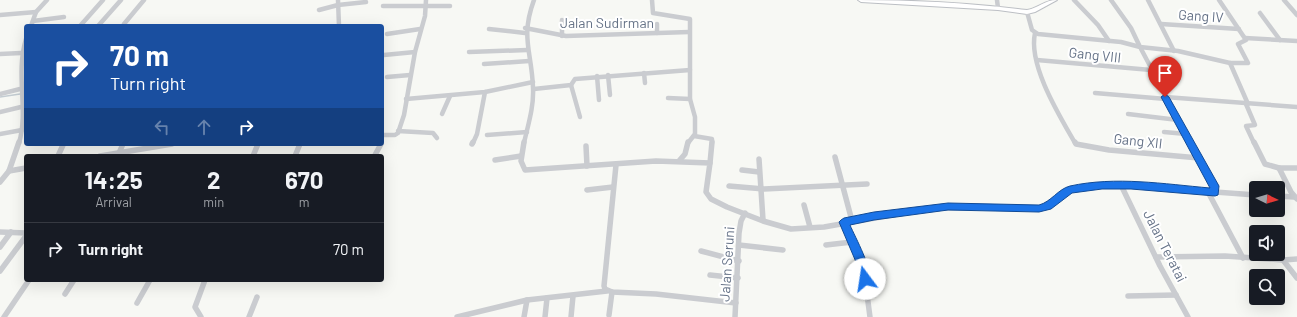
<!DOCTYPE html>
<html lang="en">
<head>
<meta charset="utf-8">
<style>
  body { margin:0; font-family:Barlow,sans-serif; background:#20242c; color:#f1f3f6; height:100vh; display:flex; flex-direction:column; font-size:15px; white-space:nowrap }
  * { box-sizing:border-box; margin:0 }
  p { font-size:13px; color:#9ea1a6 }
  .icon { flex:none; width:22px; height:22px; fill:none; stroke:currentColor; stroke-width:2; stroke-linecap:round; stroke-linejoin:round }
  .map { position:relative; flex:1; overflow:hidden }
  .details { position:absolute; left:24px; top:154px; width:360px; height:128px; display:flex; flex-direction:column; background:#171b24; border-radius:4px; box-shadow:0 4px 16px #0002 }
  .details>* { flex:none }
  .guide { position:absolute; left:24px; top:24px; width:360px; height:122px; border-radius:4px; box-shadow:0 4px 16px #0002; background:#1a4fa0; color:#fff; overflow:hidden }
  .needle { width:26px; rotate:95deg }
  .buttons { position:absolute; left:1249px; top:181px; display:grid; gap:8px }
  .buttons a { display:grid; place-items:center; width:36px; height:36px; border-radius:4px; background:#171b24; box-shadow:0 4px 16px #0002; font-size:20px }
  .pin { position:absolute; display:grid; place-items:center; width:34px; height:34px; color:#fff; margin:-41px -17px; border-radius:50% 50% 50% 0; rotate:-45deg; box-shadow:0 0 4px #0007 }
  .pin .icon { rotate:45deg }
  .me { position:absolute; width:44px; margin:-22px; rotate:346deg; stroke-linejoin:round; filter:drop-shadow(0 0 3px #0008) }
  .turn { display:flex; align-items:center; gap:14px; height:84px; padding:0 20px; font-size:18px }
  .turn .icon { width:52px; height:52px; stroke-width:2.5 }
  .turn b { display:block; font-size:28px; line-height:34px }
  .lanes { display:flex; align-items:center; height:38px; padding:0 20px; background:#0003; justify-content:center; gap:20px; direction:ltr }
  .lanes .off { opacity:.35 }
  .eta { display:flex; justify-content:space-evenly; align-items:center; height:68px; text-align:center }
  .eta b { font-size:24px; font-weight:700; line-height:28px }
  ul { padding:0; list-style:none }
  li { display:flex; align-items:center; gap:12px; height:52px; padding:0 20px; border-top:1px solid #363941 }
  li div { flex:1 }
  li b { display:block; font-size:15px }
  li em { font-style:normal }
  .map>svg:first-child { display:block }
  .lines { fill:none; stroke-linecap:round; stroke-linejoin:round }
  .stream { stroke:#c3ccd2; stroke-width:1.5 }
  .secondary-casing { stroke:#bcbfc4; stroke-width:2 }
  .street-far1 { stroke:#caccd0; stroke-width:4.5 }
  .street { stroke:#caccd0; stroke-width:5.5 }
  .secondary { fill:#fff; fill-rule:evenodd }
  .route { fill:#1a73e8; stroke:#114b97 }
  .labels { text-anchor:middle; stroke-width:4; stroke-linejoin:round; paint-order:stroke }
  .street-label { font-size:14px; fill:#657287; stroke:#fff }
</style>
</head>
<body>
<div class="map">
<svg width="1297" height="317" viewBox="0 0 1297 317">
  <rect width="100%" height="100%" fill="#f7f8f4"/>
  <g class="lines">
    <!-- stream -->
    <polyline class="stream" points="0,97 20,94"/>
    <defs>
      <path id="secondary" d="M858,0C914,0 971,3 1027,10C1039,8 1044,0 1057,0L1035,12L1027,14L998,10L861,2Z"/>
    </defs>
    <!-- secondary casing -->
    <use href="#secondary" class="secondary-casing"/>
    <!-- street-far1 -->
    <g class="street-far1">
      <polyline points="338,0 339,26"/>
      <polyline points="652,0 653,13 690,19 690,99 695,117 695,134 688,143"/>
      <polyline points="997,0 998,8"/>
      <polyline points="1074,0 1098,25 1109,41"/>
      <polyline points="1111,0 1131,28 1140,47 1178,51 1230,63"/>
      <polyline points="1148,0 1174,51"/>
      <polyline points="1219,0 1246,40 1238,44 1248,63 1230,63 1248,104"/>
      <polyline points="1284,0 1297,15"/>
      <polyline points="383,6 450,6"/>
      <polyline points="319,10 338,5 366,2"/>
      <polyline points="1027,12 1032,30 1038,34 1121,42 1140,47 1191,143"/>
      <polyline points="1260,13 1280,40"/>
      <polyline points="0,15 36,12"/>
      <polyline points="562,20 562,36"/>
      <polyline points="33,21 64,17"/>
      <polyline points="124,24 144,0"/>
      <polyline points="657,24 657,33"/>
      <polyline points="1161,24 1239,29"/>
      <polyline points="31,26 36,12 47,0"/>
      <polyline points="80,26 103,0"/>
      <polyline points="98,26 121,0"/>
      <polyline points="525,28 566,36 689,32"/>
      <polyline points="489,29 525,33"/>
      <path d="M1035,33C1028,65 1059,115 1075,143"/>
      <polyline points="387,34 420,29"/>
      <polyline points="1245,38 1297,41"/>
      <polyline points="469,52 527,50"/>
      <polyline points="0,54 21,53"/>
      <polyline points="384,55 415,52"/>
      <polyline points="1037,60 1151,70"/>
      <polyline points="484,64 529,61"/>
      <polyline points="644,73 645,83"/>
      <polyline points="608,75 610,95"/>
      <polyline points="597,76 599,100"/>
      <polyline points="387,77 410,75"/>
      <polyline points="571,85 580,117"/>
      <polyline points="534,89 571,85 575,79 690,70"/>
      <polyline points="1095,93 1166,99"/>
      <polyline points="0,94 20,89"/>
      <polyline points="1165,97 1297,107"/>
      <polyline points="668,98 690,99"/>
      <polyline points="406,99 485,92 533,82"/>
      <polyline points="1246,104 1255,125 1246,126 1254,143"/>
      <polyline points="0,112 21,107"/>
      <polyline points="442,114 450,96"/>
      <polyline points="1128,114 1178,120"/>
      <polyline points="398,131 433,133 437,138"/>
      <polyline points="1164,132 1186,134"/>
      <polyline points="0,134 22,130"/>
      <polyline points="382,135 395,135 398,133 404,115 415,52 425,16 426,0"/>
      <polyline points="487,135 527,132"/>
      <polyline points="694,136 712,139 712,143"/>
      <path d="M19,143C29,109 15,76 26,39"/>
      <polyline points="473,143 477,134 485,92"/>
      <path d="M524,143C528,125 534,107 533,88C532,52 520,38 534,0"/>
    </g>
    <!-- street -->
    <g class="street">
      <path d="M524,142L521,161L525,170L656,161L710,163L706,192L711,199L727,207L763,221L791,229L824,227L926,209L968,207L1039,208C1051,204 1059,193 1071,190C1117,177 1168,190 1215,192V186L1190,142"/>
      <polyline points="1075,142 1076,144 1109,150 1199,158"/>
      <polyline points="1254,142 1265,164 1279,168"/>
      <polyline points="472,144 473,142"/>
      <polyline points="586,146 587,166"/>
      <polyline points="119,153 123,144"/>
      <polyline points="375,155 381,144"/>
      <polyline points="58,156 63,145"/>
      <polyline points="100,156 172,144"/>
      <polyline points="253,156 258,144"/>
      <polyline points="295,156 300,144"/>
      <polyline points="835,157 852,221"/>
      <polyline points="759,159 763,220"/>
      <polyline points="495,160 521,156"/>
      <polyline points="679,161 685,154 688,142"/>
      <polyline points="710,163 712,142"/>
      <polyline points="616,165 604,286 605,289 612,292 656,294 736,303"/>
      <polyline points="1297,168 1279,168 1291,192 1297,199"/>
      <polyline points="742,170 759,172"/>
      <polyline points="9,171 19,142"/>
      <polyline points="0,182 9,171 26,168"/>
      <polyline points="1121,185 1160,266 1188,317"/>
      <polyline points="729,186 764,189 867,184"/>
      <polyline points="587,190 613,187"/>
      <polyline points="1208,192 1243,258"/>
      <polyline points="1215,192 1256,195"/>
      <polyline points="1278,196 1294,197"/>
      <polyline points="804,205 810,227"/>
      <polyline points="844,222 861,262 865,279 870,317"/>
      <polyline points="0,232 26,233"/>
      <polyline points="739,245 783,250"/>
      <polyline points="826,245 852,242"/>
      <polyline points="0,247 11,232"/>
      <polyline points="701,251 739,261"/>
      <polyline points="1156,257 1225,256 1283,260 1297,259"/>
      <polyline points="1283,260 1297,278"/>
      <polyline points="0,271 26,236"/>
      <polyline points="710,275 738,278"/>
      <polyline points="65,294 74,280"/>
      <polyline points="1128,296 1176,295"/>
      <polyline points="137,303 150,280"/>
      <polyline points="609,315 612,292"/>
      <polyline points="4,317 29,280"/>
      <polyline points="201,317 195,307 205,280"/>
      <polyline points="249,317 257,297"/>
      <polyline points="457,317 527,300 607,291"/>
      <polyline points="524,317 527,300"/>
      <polyline points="545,317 547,298"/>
      <polyline points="571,317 573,296"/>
      <polyline points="735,317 739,233 741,221 745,213"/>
    </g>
    <!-- secondary -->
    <use href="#secondary" class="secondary"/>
  </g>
  <!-- route -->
  <path class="route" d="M1165,94L1169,97L1219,186L1218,195L1215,196L1131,189H1102L1072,193L1051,209L1039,212L948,210L874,220L850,225C855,237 874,271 869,282L865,283L862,282L856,262L839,222L841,220L844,218L874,212L948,203L1039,205C1051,202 1058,189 1070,186C1116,176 1164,184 1210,188L1161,97Z"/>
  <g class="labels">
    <!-- street labels -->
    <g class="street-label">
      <text transform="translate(1201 16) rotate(4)" y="5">Gang IV</text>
      <text x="607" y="28">Jalan Sudirman</text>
      <text transform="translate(1095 55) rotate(6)" y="5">Gang VIII</text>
      <text transform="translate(1138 141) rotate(6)" y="5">Gang XII</text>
      <text transform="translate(1165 246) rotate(63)" y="5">Jalan Teratai</text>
      <text transform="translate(727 264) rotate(-86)" y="5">Jalan Seruni</text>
    </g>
  </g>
</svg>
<div class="buttons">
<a><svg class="needle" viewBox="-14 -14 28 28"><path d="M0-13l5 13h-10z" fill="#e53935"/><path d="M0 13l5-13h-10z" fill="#9ea1a6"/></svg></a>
<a><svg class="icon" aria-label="sound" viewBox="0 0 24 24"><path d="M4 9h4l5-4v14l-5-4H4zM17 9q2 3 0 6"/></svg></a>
<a><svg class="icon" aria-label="search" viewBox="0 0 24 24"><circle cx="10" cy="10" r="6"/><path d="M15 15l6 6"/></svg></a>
</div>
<div class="pin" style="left:1165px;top:97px;background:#d93025"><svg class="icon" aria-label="arrive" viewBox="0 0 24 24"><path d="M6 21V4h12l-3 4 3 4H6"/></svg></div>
<svg class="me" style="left:865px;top:279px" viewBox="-20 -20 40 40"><circle r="19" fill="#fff"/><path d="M0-13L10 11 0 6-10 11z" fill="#1a73e8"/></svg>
<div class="guide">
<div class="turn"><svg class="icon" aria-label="right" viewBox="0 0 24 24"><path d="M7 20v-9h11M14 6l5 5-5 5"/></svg><div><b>70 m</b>Turn right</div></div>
<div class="lanes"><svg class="icon off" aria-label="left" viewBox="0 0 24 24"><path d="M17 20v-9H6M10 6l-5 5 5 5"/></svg><svg class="icon off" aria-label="ahead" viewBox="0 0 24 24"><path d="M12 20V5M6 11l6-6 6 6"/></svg><svg class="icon" aria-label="right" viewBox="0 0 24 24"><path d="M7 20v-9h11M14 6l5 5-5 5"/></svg></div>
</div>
<section class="details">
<div class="eta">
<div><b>14:25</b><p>Arrival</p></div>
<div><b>2</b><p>min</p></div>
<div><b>670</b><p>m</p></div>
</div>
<ul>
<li><svg class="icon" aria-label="right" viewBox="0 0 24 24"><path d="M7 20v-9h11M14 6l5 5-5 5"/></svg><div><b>Turn right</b></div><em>70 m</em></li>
</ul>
</section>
</div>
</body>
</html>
